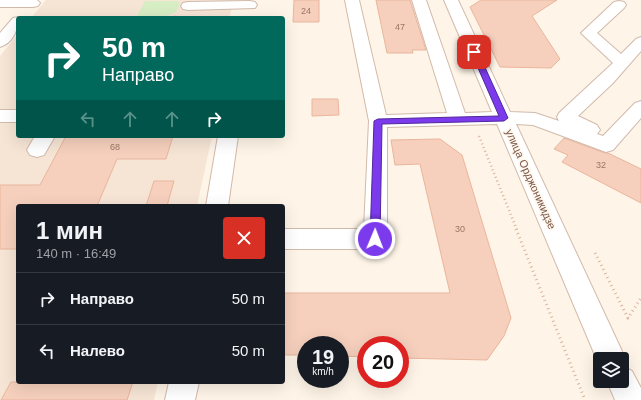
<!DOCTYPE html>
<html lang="ru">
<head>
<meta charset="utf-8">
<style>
  body { margin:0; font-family:Arial,sans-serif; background:#242831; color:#f1f3f6; height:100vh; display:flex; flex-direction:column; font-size:15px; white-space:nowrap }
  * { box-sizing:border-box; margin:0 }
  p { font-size:13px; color:#9ea1a6 }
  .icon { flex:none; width:22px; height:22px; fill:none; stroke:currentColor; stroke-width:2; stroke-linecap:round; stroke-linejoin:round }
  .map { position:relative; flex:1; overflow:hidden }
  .details { position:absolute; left:16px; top:204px; width:269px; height:180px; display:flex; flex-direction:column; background:#171b24; border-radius:4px; box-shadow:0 4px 16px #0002 }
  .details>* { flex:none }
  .guide { position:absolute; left:16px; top:16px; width:269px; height:122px; border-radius:4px; box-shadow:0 4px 16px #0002; background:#00695c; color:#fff; overflow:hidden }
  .tools { position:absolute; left:593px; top:352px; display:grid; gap:8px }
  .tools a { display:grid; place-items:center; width:36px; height:36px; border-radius:4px; background:#171b24; box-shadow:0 4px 16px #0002; font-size:20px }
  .speed { position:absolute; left:297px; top:336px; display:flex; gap:8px; font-size:20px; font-weight:700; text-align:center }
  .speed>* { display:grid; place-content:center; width:52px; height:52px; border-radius:50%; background:#171b24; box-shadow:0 4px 16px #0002; line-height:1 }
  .speed small { font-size:10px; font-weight:400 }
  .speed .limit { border:6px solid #d22; background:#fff; color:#111 }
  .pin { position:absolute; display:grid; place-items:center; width:34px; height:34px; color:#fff; margin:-17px; border-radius:8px; box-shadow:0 2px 6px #0006 }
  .me { position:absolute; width:44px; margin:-22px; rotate:1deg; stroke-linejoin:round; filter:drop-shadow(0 0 3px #0008) }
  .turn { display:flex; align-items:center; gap:14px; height:84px; padding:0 20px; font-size:18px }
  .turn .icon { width:52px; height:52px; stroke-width:2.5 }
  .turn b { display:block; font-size:28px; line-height:34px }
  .lanes { display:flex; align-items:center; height:38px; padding:0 20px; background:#0003; justify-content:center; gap:20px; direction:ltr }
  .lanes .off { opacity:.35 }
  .round { display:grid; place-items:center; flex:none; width:42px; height:42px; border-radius:4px; background:#242831 }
  .summary { display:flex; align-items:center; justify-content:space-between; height:68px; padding:0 20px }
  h1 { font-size:24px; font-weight:700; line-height:30px }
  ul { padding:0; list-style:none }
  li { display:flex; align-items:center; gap:12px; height:52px; padding:0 20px; border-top:1px solid #363941 }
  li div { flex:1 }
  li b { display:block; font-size:15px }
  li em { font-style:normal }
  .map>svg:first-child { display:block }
  .residential { fill:#f6e5d5 }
  .green { fill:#d7edc4 }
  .building { fill:#f6d0bd; stroke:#eab59c }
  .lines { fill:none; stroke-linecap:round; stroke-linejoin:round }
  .minor-casing { stroke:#d2baab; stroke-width:2 }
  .path-far2 { stroke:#dbb39f; stroke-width:2; stroke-dasharray:0.5 2; stroke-linecap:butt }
  .path-far1 { stroke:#dbb39f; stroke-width:2.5; stroke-dasharray:1 3; stroke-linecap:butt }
  .path { stroke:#dbb39f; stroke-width:3; stroke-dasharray:1 3.5; stroke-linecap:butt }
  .minor { fill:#fff; fill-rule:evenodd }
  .route { fill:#7c3aed; stroke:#51269a }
  .labels { text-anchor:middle; stroke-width:3.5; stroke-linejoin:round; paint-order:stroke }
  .number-label { font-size:9px; fill:#9a7666 }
  .street-label { font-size:11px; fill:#7b5849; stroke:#fff8ef }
</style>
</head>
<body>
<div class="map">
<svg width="641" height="400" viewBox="0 0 641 400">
  <rect width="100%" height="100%" fill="#fef4e7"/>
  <!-- residential -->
  <g class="residential">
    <polygon points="46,0 234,0 229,18 31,18"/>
    <polygon points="18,34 18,136 212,136 197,206 18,206 18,382 158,382 154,400 0,400 0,56"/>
  </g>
  <!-- green -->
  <polygon class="green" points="145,1 177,1 180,3 176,12 160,18 136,18"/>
  <!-- building -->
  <g class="building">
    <polygon points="294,0 319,0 319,22 293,22"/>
    <polygon points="376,0 410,0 426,50 412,50 413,53 387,53"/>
    <polygon points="481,0 557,0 532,16 560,59 551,68 500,67 470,7"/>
    <polygon points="312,99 338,99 339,115 312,116"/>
    <polygon points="66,136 173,136 166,159 117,159 97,206 18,206 18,249 0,249 0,185 40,185"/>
    <polygon points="564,138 605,153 608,153 641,169 641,203 562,162 568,155 554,149"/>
    <polygon points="440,139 462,155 511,318 504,336 487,360 400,358 400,345 366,345 366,357 340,356 340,345 306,345 306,355 283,355 283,293 450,293 420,164 395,165 391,140"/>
    <polygon points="154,181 174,181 167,206 146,206"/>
    <polygon points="11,382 133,382 127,400 1,400"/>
  </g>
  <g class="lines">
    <defs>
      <g id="minor">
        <polygon points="0,0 37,0 40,3 38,6 33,7 0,7"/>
        <polygon points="345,0 359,0 386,115 447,113 412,0 426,0 465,113 492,112 444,0 458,0 510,112 535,113 559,121 557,117 559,113 613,63 581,33 614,2 619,1 624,2 626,5 624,8 597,33 621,54 636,39 641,37 641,51 613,83 578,116 597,125 600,130 597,134 603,136 635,103 641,101 641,118 613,150 606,152 533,125 516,124 621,349 625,359 622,366 632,371 641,388 641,400 615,400 607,381 622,381 622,359 600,359 600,367 497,124 387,127 387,239 383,246 375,249 283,249 283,229 364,229 369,121"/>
        <polygon points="250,1 255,2 257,5 255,8 188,10 183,9 181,6 183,3 188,2"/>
        <path d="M18,17L23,18H18C18,30 13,43 0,47V33L13,18Z"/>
        <rect x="0" y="110" width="18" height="12"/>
        <polygon points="35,136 55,136 44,155 37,157 30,155 27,150"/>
        <polygon points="218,136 238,136 228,206 206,206"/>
        <polygon points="169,382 199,382 195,400 165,400"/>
      </g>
    </defs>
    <!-- minor casing -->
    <use href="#minor" class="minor-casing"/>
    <!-- path-far2 -->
    <polyline class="path-far2" points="171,18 176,16"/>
    <!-- path-far1 -->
    <polyline class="path-far1" points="479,136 517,230"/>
    <!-- path -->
    <g class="path">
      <polyline points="516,229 585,400"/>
      <polyline points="595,253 628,318 641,298"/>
    </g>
    <!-- minor -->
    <use href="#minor" class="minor"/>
  </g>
  <!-- route -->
  <polygon class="route" points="472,51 478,52 508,118 504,121 382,124 380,239 379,242 372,242 370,239 374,121 378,119 499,116 471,52"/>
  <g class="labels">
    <!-- number labels -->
    <g class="number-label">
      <text x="306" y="14">24</text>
      <text x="400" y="30">47</text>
      <text x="115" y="150">68</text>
      <text x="601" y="168">32</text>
      <text x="460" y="232">30</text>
    </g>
    <!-- street labels -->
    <g class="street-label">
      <text transform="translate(531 179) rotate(66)" y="4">улица Орджоникидзе</text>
    </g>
  </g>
</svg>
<div class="tools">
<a><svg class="icon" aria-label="layers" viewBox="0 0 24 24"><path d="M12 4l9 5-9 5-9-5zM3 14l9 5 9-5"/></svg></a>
</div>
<div class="speed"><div>19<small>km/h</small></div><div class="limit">20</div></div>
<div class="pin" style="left:474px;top:52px;background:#d93025"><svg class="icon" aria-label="arrive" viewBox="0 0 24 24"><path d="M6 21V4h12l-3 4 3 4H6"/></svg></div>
<svg class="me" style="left:375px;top:239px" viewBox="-20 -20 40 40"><circle r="17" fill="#7c3aed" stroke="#fff" stroke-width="3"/><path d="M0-11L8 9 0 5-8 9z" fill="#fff"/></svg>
<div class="guide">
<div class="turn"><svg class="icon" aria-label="right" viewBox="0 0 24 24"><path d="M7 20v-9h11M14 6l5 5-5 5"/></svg><div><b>50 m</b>Направо</div></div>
<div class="lanes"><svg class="icon off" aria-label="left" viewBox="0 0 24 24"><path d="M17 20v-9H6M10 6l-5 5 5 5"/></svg><svg class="icon off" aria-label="ahead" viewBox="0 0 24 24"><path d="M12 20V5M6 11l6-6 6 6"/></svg><svg class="icon off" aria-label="ahead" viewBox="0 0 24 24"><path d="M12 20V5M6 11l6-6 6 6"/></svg><svg class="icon" aria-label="right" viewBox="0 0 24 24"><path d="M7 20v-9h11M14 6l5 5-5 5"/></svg></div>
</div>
<section class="details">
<div class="summary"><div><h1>1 мин</h1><p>140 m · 16:49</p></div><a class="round" style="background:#d93025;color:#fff"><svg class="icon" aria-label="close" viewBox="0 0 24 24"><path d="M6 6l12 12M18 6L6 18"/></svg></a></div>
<ul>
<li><svg class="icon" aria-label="right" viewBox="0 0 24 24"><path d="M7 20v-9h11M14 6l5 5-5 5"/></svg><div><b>Направо</b></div><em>50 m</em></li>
<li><svg class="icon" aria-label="left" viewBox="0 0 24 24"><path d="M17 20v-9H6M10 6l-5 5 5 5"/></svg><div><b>Налево</b></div><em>50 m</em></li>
</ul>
</section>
</div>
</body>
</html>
